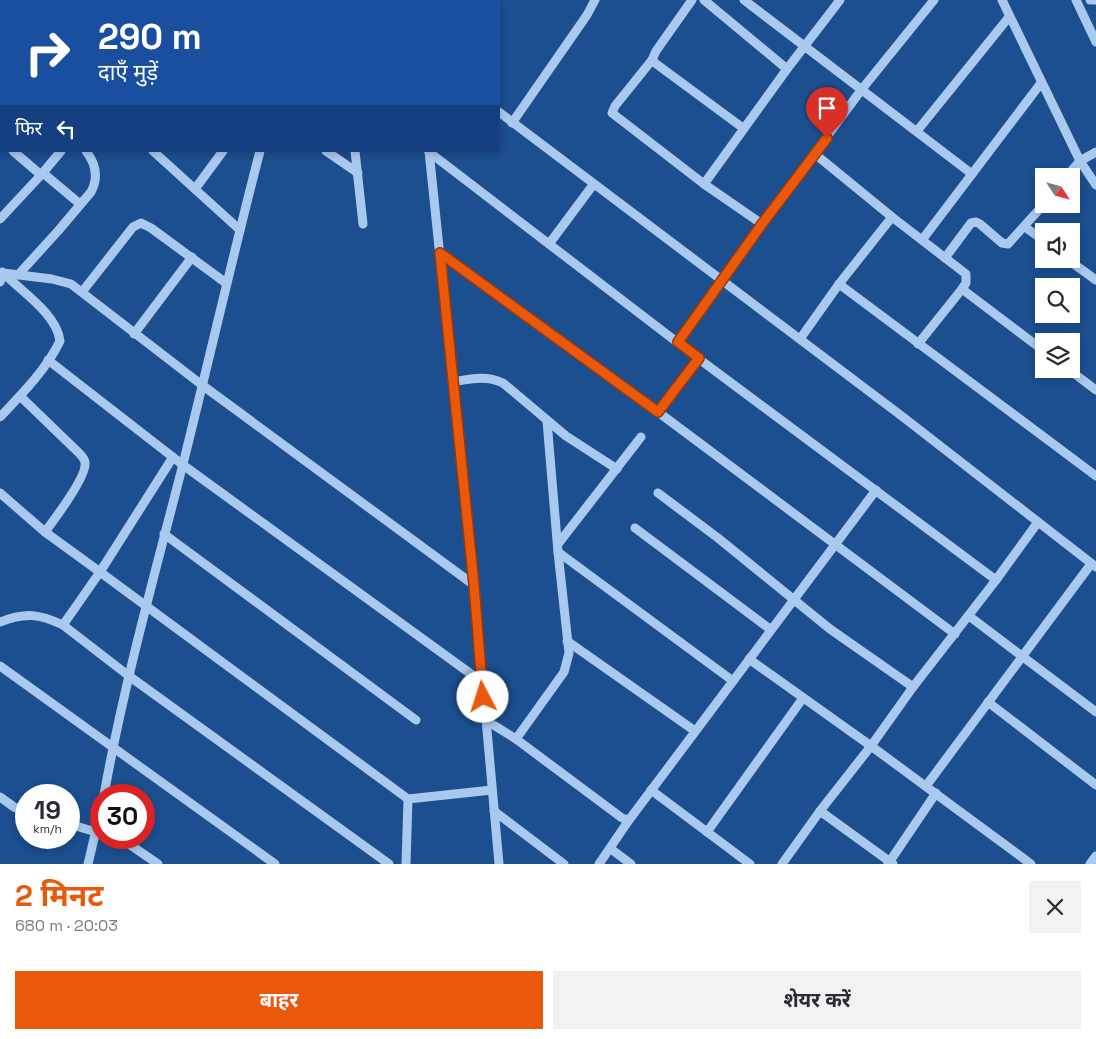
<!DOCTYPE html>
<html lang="hi">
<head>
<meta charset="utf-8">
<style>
  body { margin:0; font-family:"Space Grotesk","Noto Sans Devanagari",sans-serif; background:#f2f2f3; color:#2b2b33; height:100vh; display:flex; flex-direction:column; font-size:19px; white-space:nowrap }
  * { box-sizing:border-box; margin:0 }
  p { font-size:16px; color:#7c7c81 }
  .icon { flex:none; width:28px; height:28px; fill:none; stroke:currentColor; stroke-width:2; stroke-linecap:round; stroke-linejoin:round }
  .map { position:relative; height:864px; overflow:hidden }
  .drawer { display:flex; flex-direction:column; background:#fff; flex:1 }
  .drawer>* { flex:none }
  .hud { position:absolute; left:0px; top:0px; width:500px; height:152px; box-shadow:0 2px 8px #0003; background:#1a4fa0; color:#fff; overflow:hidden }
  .needle { width:32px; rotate:126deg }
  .controls { position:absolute; left:1035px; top:168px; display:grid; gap:10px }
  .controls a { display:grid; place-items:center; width:45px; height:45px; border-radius:0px; background:#fff; box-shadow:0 2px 8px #0003; font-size:25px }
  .speed { position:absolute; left:15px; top:784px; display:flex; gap:10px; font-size:25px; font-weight:700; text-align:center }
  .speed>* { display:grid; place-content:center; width:65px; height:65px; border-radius:50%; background:#fff; box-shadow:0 2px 8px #0003; line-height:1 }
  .speed small { font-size:12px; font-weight:400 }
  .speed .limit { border:8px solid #d22; background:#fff; color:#111 }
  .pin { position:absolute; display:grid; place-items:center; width:42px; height:42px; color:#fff; margin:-51px -21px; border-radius:50% 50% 50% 0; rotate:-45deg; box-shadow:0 0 5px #0007 }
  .pin .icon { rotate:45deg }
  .me { position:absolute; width:55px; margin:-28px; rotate:355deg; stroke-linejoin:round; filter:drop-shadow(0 0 4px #0008) }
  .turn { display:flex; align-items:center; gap:18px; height:105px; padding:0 15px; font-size:22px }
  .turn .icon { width:65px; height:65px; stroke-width:2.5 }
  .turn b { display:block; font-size:35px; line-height:42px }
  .then { display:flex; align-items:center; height:48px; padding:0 15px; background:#0003; gap:10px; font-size:19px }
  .round { display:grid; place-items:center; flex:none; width:52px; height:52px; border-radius:0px; background:#f2f2f3 }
  .headline { display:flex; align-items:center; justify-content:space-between; height:85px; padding:0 15px }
  h1 { font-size:30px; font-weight:700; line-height:38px; color:#ea580c }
  .primary-button { display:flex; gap:10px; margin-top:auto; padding:10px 15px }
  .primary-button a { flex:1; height:58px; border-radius:0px; background:#ea580c; color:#fff; font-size:20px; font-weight:700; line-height:58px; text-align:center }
  .primary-button a+a { background:#f2f2f3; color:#2b2b33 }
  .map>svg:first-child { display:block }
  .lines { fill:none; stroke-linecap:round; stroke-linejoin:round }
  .minor { stroke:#a9c9ee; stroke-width:9 }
  .route-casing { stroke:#983908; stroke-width:12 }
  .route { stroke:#ea580c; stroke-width:9 }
</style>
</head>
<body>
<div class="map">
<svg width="1096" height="864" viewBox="0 0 1096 864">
  <rect width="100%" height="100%" fill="#1b4f8f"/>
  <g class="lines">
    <!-- minor -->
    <g class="minor">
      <polyline points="22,0 23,1"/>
      <polyline points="178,0 183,0"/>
      <polyline points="346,0 346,1"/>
      <polyline points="396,0 467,0"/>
      <polyline points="692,0 656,51 652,60 655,63 743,128"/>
      <polyline points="704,0 787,69"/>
      <polyline points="744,0 972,174"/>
      <polyline points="1002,0 1080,161 1096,185"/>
      <polyline points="1076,0 1096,42"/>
      <polyline points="1090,0 1096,0"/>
      <polyline points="82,1 88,0"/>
      <polyline points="168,1 169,0"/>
      <polyline points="251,1 252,0"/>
      <polyline points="297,1 297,0"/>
      <polyline points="0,19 1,21"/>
      <polyline points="0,52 1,53"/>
      <polyline points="652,60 615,106 612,113 704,184 762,224 862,89 934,0"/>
      <polyline points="499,112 903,417 1096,567"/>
      <polyline points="512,123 587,15 595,0"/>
      <polyline points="917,131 1009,17"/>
      <polyline points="0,140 1,141"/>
      <polyline points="13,151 41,175"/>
      <polyline points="153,151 240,230"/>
      <polyline points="326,151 358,173"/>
      <polyline points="355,151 363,224"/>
      <polyline points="429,151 474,585 499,864"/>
      <polyline points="429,152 699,359 996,580"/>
      <polyline points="815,154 892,217 966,274 966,283 962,289 918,344"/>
      <polyline points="43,173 80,204"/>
      <polyline points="1067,176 1080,161 1096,152"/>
      <polyline points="704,184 787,69 840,0"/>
      <polyline points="195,189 223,151"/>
      <polyline points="0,219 41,175 61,151"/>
      <polyline points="1025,227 1044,241"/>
      <polyline points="922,240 1041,83"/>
      <polyline points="549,244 593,185"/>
      <polyline points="440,253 658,412 955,634"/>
      <polyline points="945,258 971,223 976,222 980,224 1002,243 1008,244 1044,204"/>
      <polyline points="1067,259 1096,280"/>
      <path d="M18,275L58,231L91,192C99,177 96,164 86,151"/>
      <polyline points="0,282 3,273 52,279 71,284 202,385 474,585"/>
      <polyline points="839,284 1096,476"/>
      <polyline points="962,289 1044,351"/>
      <polyline points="82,292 133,227 141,223 151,228 226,283"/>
      <polyline points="134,334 192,257"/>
      <polyline points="800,339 839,284 892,217"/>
      <polyline points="678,342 762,224"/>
      <polyline points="48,360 183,465 482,682"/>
      <polyline points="1068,369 1096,390"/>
      <path d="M452,382C470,379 486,375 503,383L566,436L617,469"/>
      <path d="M20,396L79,453C82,456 85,459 85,463C87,476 54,520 45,532"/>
      <polyline points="658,412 699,359"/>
      <path d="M0,417C21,395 46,370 60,341C57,314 21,291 2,272"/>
      <polyline points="0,493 45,532 100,572 408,799 406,864"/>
      <polyline points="658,493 718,538 830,629 913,687"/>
      <polyline points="635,528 770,629"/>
      <polyline points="164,534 416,720"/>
      <polyline points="558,544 641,437"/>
      <polyline points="558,552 733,681"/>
      <polyline points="969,616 1096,712"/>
      <path d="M0,622C26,612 39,614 63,625L100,572L173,457"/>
      <polyline points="63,625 129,676 389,864"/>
      <polyline points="567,641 695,731"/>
      <polyline points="749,659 871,746 1031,864"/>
      <polyline points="0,666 275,864"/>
      <polyline points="988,702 1096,785"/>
      <polyline points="487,721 516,739 622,818 629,820 876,490"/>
      <polyline points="516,739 564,672 569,653 558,552 547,421"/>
      <polyline points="926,786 1091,564"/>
      <polyline points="651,790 750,864"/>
      <path d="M104,795C124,683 155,574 183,464C209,360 233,255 260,151"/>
      <polyline points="0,797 14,807 26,812"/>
      <polyline points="408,799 492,790"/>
      <polyline points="494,811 564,864"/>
      <polyline points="820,811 893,864"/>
      <polyline points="69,824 96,832"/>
      <polyline points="707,832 803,698"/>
      <polyline points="120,838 158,864"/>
      <polyline points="611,849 631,864"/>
      <polyline points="88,864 101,809"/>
      <polyline points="599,864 629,820"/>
      <polyline points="782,864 820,811 871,746 913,687 996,580 1038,522"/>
      <polyline points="888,864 936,793"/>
      <polyline points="1090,864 1096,856"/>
    </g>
  </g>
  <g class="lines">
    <defs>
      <polyline id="route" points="483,697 474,585 440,253 658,412 699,358 678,342 762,224 827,138"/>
    </defs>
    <!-- route casing -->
    <use href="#route" class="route-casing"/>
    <!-- route -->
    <use href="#route" class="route"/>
  </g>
</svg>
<div class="controls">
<a><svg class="needle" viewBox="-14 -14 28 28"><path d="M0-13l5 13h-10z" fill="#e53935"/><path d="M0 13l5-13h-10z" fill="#7c7c81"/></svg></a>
<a><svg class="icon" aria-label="sound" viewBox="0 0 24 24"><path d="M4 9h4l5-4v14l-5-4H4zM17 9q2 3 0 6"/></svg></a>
<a><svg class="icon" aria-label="search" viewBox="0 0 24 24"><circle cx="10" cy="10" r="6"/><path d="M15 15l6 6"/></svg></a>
<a><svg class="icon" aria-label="layers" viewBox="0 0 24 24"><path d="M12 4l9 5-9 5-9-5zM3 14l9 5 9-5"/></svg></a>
</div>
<div class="speed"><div>19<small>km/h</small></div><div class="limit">30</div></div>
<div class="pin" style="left:827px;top:138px;background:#d93025"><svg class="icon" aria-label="arrive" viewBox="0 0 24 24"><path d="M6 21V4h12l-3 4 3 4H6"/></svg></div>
<svg class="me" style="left:483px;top:697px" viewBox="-20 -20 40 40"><circle r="19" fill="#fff"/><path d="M0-13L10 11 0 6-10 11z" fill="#ea580c"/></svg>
<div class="hud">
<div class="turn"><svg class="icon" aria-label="right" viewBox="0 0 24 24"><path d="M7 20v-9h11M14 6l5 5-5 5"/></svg><div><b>290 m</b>दाएँ मुड़ें</div></div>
<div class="then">फिर<svg class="icon" aria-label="left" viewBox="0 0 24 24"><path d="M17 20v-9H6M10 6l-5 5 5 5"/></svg></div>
</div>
</div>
<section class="drawer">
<div class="headline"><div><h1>2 मिनट</h1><p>680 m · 20:03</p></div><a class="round"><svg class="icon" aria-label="close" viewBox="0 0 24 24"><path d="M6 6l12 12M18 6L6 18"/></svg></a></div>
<div class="primary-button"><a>बाहर</a><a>शेयर करें</a></div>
</section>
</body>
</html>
